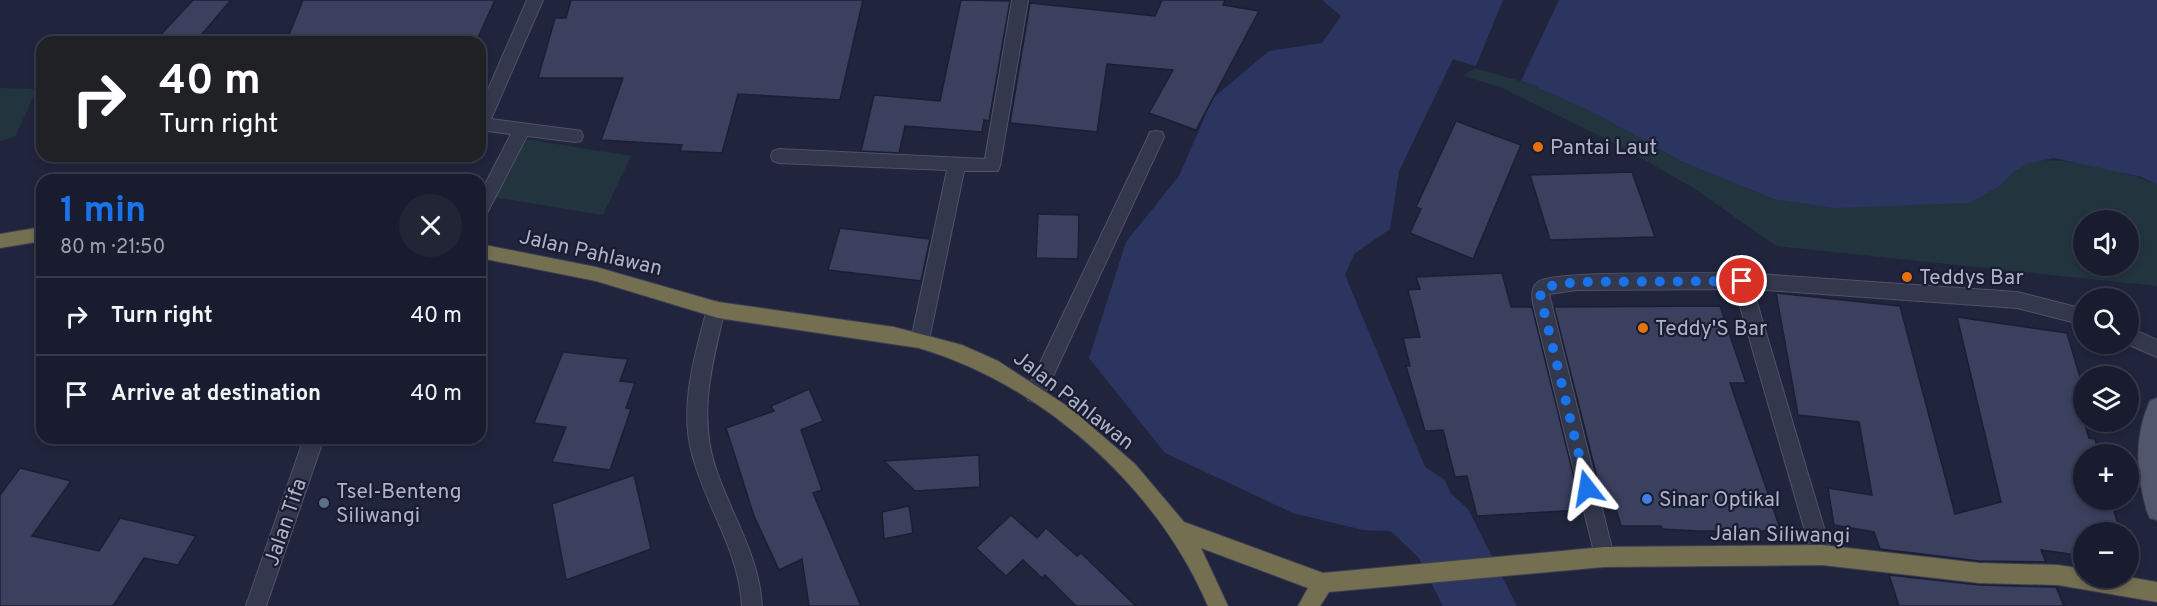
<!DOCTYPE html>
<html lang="en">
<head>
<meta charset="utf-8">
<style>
  body { margin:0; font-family:Overpass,sans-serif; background:#212536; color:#f1f3f6; height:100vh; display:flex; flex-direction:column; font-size:22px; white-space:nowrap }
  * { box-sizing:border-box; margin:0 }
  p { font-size:20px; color:#9fa1aa }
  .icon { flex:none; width:33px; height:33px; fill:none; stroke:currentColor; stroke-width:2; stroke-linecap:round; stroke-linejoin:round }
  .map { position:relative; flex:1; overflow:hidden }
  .side { position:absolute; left:36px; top:174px; width:450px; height:270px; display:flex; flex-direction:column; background:#181c2e; border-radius:18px; box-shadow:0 3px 9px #0003,0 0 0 2px #363a4a }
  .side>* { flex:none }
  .banner { position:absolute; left:36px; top:36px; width:450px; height:126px; border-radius:18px; box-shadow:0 3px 9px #0003,0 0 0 2px #363a4a; background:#202124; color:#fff; overflow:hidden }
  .controls { position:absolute; left:2073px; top:210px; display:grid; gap:12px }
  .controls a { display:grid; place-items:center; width:66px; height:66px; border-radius:50%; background:#181c2e; box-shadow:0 3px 9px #0003,0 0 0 2px #363a4a; font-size:30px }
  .pin { position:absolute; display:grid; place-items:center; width:51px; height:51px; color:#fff; margin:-26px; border:3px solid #fff; border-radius:50%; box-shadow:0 2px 6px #0007 }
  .me { position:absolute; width:66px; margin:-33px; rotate:346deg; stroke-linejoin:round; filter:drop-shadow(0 0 4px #0008) }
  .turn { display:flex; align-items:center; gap:21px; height:126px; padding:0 24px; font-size:27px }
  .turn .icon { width:78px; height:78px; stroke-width:2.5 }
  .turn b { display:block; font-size:42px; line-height:51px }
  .round { display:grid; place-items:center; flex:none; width:63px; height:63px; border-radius:32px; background:#212536 }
  .headline { display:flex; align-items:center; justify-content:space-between; height:102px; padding:0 24px }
  h1 { font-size:36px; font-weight:700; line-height:45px; color:#1a73e8 }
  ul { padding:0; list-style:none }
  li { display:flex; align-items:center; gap:18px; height:78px; padding:0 24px; border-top:2px solid #363a4a }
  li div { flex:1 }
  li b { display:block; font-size:22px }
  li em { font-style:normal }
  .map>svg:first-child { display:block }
  .green { fill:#22343e; fill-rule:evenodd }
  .water { fill:#2c3560 }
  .pier { fill:#20253d }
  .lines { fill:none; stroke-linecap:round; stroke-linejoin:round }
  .river { fill:#2c3560; fill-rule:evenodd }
  .building { fill:#3b405e; stroke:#1b1f34; stroke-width:1.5 }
  .minor-casing { stroke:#4f5268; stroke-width:2 }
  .major-casing { stroke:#3d4156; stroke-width:2 }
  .highway-casing { stroke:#3c3f55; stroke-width:2 }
  .minor { fill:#34384d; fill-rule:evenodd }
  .major { fill:#52566d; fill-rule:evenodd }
  .highway { fill:#746f50; fill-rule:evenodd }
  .route { stroke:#1a73e8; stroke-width:10; stroke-dasharray:0 18 }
  .food-dot { fill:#e8710a; stroke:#191d32; stroke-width:2 }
  .shop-dot { fill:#3f7fe0; stroke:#191d32; stroke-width:2 }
  .service-dot { fill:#5c6f8a; stroke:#191d32; stroke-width:2 }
  .labels { text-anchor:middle; stroke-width:4.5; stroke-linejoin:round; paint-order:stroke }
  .poi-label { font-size:21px; fill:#afb2c9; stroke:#191d32; text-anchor:start }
  .street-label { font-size:21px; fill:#afb2c9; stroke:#191d32 }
</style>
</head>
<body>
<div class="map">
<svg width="2157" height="606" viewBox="0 0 2157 606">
  <rect width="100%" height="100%" fill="#20253d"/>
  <!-- green -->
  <g class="green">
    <path d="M1475,68L1528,83L1600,116L1681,161L1773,199L2000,186C2009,177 2017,167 2029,163C2056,153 2132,172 2157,185V286L1776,246L1695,189L1620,146L1500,87L1463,76ZM2084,220H2128V266H2084Z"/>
    <polygon points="0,88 37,89 15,137 0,141"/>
    <polygon points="525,139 631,156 603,215 494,197"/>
  </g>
  <!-- water -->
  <polygon class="water" points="1322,0 2157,0 2157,185 2142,177 2054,158 2029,163 2015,171 2000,186 1969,203 1836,208 1773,199 1681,161 1600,116 1528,83 1453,59 1399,171 1390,229 1354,254 1345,275 1425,467 1445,480 1466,529 1443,533 1363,530 1293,513 1165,453 1089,358 1126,242 1179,176 1213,98 1269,51 1322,43 1341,16"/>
  <!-- pier -->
  <polygon class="pier" points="1503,0 1559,0 1521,81 1475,68"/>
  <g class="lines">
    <!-- river -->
    <polygon class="river" points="1379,442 1403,451 1468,509 1517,606 1443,606 1418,557 1355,497 1345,474 1355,451"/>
  </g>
  <!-- building -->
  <g class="building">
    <polygon points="193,0 231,0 195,42 154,42"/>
    <polygon points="303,0 495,0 476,42 286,42"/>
    <polygon points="571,0 863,0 840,100 738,94 722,153 680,151 682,145 601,140 623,78 538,78 555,18 566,18"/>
    <polygon points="961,0 1010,1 989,121 984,120 982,132 905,126 899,153 861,151 874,95 940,101"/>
    <polygon points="1162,0 1225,0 1223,5 1259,11 1196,130 1149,113 1173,70 1107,64 1097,132 1010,123 1030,3 1155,16"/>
    <polygon points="1456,121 1521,145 1473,259 1410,233 1421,209 1416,207"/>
    <polygon points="1632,172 1655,237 1550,240 1530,175"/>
    <polygon points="1038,214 1079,215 1078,259 1036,258"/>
    <polygon points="840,228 930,239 921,281 828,270"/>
    <polygon points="1502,273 1511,307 1532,307 1582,510 1477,516 1467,476 1455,477 1443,430 1425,431 1406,366 1410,366 1403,338 1420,337 1408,290 1420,289 1416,277"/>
    <polygon points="1776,293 1900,306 1955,514 2001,502 1957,317 2067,333 2084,391 2084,422 2089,438 2095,439 2099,454 2084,454 2084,500 2111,500 2120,532 2084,532 2084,556 2041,550 2046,562 1979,561 1880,549 1874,532 1834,525 1828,488 1872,495 1859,422 1798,415"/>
    <polygon points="1720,306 1746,383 1730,383 1781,531 1697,531 1662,529 1661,526 1621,526 1616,509 1605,509 1554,307"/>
    <polygon points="563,352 628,359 620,381 635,383 626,408 631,409 610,470 552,462 566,427 534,423"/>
    <polygon points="809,389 823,421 801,430 822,490 813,493 861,606 809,606 802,559 779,570 754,516 726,428 774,411 771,406"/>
    <polygon points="979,455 980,487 915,491 884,461"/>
    <polygon points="20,468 71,481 32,536 99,551 120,518 196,536 178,565 144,558 113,606 0,606 0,495"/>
    <polygon points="634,475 651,549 566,580 552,504"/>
    <polygon points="909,506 913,533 884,539 882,512"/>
    <polygon points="1011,515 1037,538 1046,528 1077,556 1081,553 1136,606 1076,606 1045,575 1042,578 1023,560 1006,576 976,548"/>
    <polygon points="1889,575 1979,585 2056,587 2064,606 1899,606"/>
  </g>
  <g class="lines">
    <defs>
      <g id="minor">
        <polygon points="527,0 543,0 491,119 575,130 581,131 583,136 581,141 575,142 527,136 486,215 480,217 480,194 511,134 480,130 480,108"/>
        <polygon points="1012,0 1028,0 1000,166 998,171 964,171 929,340 926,346 920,348 914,346 911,340 947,170 779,163 773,161 771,156 773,151 779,149 985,159"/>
        <polygon points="1156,131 1162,132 1164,137 1042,400 1035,402 1028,400 1026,394 1028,388 1148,137 1150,132"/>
        <path d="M1742,273L2017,292L2084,309V325L2017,308L1753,289L1832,555L1829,562L1822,565L1815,562L1812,555L1735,289L1576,290L1549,294L1614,557L1611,564L1604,567L1597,564L1533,303C1532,296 1531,287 1538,282C1553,270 1712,274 1742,273Z"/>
        <path d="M716,301L722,304L725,309C712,363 697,418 717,472C733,518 759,556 762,606H742C739,550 706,507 692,454C679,406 695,355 707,309L710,304Z"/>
        <polygon points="2128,327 2157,340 2157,357 2127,344"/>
        <polygon points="304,438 324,438 266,606 246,606"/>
      </g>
      <path id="major" d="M2157,398V520L2150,518L2147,511C2136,473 2134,437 2150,401Z"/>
      <g id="highway">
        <polygon points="42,227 42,241 0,248 0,234"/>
        <path d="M480,244L596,267L718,302L894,327L962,345L998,361L1070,408L1135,464L1184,522L1323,573L1604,547L1822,545L1979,563L2058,565L2084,569V578L2128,577L2157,582V602L2058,585L1979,583L1822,565L1604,567L1329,592L1320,606H1298L1308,588L1201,548L1228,606H1208C1157,487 1043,385 919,348L718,318L596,281L480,258Z"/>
      </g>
    </defs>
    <!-- minor casing -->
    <use href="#minor" class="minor-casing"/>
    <!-- major casing -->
    <use href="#major" class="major-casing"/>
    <!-- highway casing -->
    <use href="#highway" class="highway-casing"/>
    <!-- minor -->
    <use href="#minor" class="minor"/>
    <!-- major -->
    <use href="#major" class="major"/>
    <!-- highway -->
    <use href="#highway" class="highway"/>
  </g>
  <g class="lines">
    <!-- route -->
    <polyline class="route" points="1587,488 1542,303 1540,293 1544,287 1576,282 1742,281"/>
  </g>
  <!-- markers -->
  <g class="food-dot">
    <circle cx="1538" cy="147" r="6"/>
    <circle cx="1907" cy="277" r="6"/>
    <circle cx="1643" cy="328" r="6"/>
  </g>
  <circle class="shop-dot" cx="1647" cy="499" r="6"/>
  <circle class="service-dot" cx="324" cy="503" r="6"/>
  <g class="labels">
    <!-- poi labels -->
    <g class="poi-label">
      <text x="1550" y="154">Pantai Laut</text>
      <text x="1919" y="284">Teddys Bar</text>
      <text x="1655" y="335">Teddy'S Bar</text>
      <text x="336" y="498">Tsel-Benteng<tspan x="336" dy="24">Siliwangi</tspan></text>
      <text x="1659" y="506">Sinar Optikal</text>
    </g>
    <!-- street labels -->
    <g class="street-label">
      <text transform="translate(591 252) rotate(13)" y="7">Jalan Pahlawan</text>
      <text transform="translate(1074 400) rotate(38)" y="7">Jalan Pahlawan</text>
      <text transform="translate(285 522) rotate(-71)" y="7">Jalan Tifa</text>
      <text transform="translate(1780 534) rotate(1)" y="7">Jalan Siliwangi</text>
    </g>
  </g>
</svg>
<div class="controls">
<a><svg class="icon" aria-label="sound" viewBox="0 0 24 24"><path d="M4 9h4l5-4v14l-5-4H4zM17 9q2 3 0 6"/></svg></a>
<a><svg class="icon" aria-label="search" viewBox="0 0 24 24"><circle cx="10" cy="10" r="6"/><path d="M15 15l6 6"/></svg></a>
<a><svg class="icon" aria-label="layers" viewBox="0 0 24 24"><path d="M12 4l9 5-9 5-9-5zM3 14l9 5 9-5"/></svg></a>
<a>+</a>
<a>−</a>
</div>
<div class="pin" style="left:1742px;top:281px;background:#d93025"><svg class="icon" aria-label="arrive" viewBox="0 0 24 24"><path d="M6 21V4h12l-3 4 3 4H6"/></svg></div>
<svg class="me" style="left:1587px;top:488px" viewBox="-20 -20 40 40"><path d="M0-17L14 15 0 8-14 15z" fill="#1a73e8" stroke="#fff" stroke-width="4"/></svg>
<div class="banner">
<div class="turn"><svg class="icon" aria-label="right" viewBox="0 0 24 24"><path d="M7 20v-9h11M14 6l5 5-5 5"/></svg><div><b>40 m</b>Turn right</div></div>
</div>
<section class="side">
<div class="headline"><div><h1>1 min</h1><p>80 m · 21:50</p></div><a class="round"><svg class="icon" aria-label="close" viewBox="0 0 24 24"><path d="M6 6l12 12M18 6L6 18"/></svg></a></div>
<ul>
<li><svg class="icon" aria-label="right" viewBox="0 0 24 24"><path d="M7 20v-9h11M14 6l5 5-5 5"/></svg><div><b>Turn right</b></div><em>40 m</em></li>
<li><svg class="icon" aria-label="arrive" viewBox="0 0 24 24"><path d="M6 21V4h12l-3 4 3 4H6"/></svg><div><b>Arrive at destination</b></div><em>40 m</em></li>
</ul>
</section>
</div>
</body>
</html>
